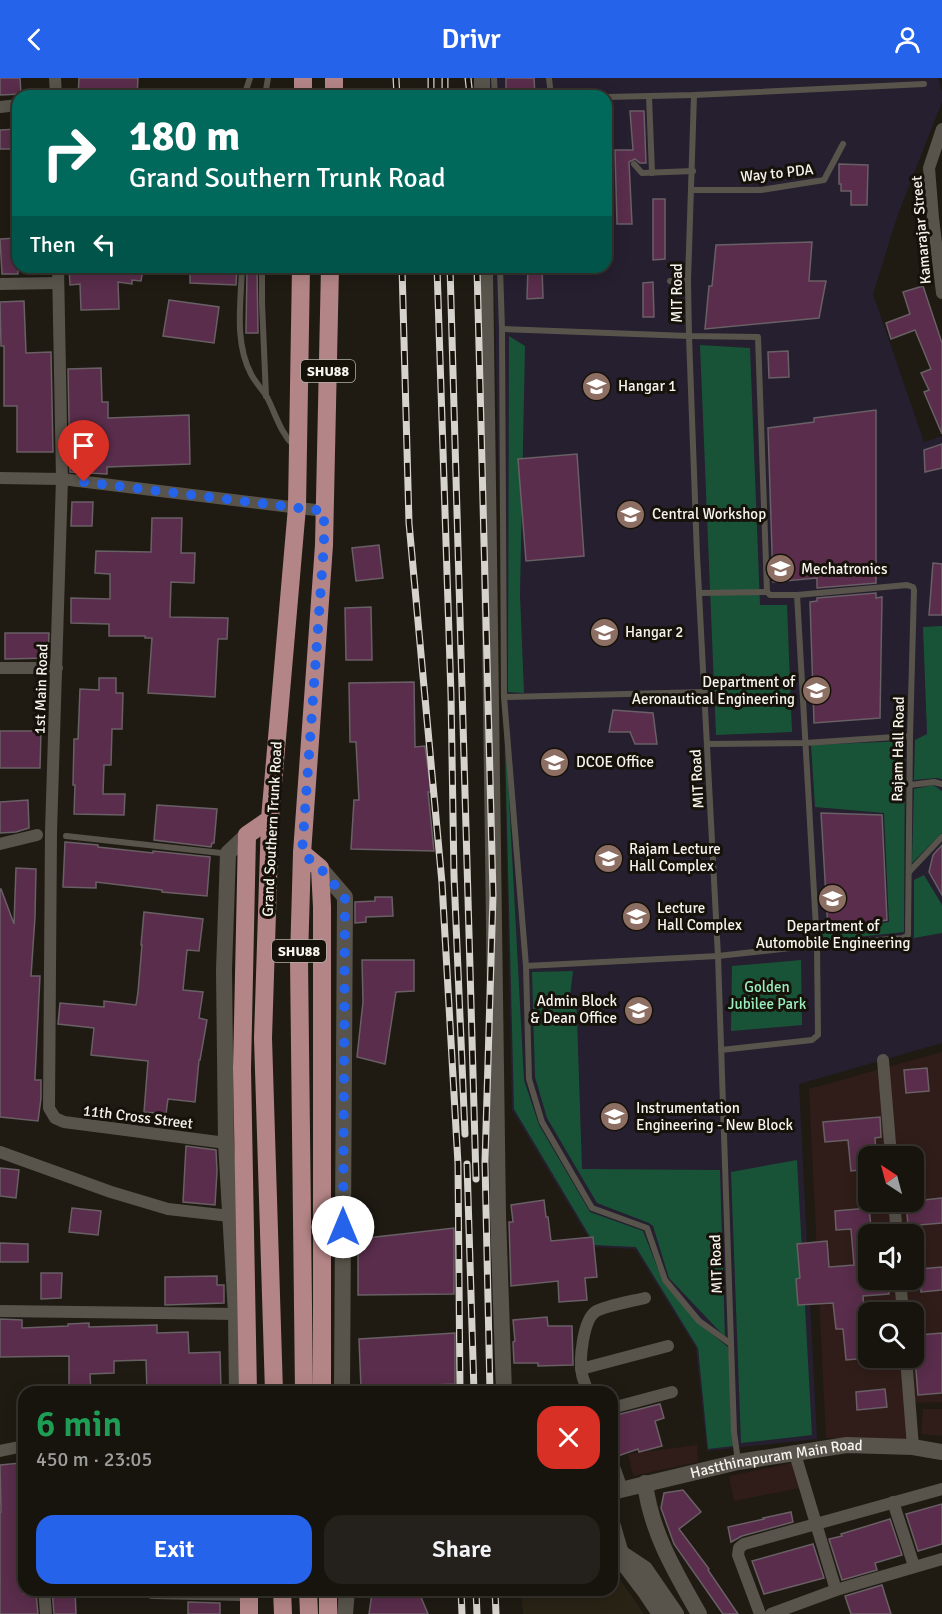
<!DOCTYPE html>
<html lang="en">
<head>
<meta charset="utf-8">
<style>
  body { margin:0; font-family:Signika,sans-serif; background:#24211c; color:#f1f3f6; height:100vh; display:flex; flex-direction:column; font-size:22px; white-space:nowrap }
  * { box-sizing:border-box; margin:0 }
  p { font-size:20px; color:#9e9e9e }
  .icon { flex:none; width:33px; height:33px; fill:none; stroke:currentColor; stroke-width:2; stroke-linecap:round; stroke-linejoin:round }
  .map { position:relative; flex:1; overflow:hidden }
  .details { position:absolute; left:18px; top:1308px; width:600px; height:210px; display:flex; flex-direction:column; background:#17140e; border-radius:18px; box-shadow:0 3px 15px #0003,0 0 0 2px #36332e }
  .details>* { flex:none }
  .banner { position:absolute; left:12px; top:12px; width:600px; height:183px; border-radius:18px; box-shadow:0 3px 15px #0003,0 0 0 2px #36332e; background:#00695c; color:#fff; overflow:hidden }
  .needle { width:39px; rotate:324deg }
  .controls { position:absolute; left:858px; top:1068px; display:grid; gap:12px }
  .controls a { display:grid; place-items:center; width:66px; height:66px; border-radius:12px; background:#17140e; box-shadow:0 3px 15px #0003,0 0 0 2px #36332e; font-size:30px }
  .pin { position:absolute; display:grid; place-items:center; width:51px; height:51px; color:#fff; margin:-62px -26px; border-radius:50% 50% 50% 0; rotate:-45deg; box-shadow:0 0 6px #0007 }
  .pin .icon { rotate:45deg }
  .me { position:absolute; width:66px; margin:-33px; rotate:0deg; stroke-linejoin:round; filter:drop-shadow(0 0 4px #0008) }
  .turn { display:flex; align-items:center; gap:21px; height:126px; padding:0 18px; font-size:27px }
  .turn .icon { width:78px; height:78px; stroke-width:2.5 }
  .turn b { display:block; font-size:42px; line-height:51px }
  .then { display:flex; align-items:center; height:57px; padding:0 18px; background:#0003; gap:12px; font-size:22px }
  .round { display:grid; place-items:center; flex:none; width:63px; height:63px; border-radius:18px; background:#24211c }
  .summary { display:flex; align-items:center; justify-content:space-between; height:102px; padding:0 18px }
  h1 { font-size:36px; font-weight:600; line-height:45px; color:#1e9e55 }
  .button { display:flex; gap:12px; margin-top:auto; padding:12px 18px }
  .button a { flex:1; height:69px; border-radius:18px; background:#2563eb; color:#fff; font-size:24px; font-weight:600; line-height:69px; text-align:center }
  .button a+a { background:#24211c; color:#f1f3f6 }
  header { display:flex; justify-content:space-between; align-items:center; height:78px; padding:0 18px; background:#2563eb; color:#fff; font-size:27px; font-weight:600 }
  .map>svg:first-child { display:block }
  .commercial { fill:#301d1a; fill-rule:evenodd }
  .built { fill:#292315 }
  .education { fill:#251f2f }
  .forest { fill:#195337 }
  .building { fill:#592d4b; stroke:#695f65; stroke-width:1.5 }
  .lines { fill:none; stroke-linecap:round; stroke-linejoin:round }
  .lane { stroke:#58544b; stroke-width:6 }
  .street { stroke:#58544b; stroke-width:12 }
  .secondary { stroke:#58544b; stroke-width:16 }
  .primary { stroke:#b48586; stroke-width:18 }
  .rail-casing { stroke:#d6d3cd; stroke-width:7 }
  .rail { stroke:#16120a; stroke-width:4.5; stroke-dasharray:14; stroke-linecap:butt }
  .route { stroke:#2563eb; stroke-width:10; stroke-dasharray:0 18 }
  .labels { text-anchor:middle; stroke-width:6; stroke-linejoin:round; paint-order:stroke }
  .shield { fill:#16120a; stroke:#b4b0aa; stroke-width:1.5 }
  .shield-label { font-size:14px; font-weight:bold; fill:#f7f4ee }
  .street-label { font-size:15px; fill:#f7f4ee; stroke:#16120a }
  .poi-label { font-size:15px; fill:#f7f4ee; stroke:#16120a; text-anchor:start }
  .park-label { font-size:15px; fill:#9aefbf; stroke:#16120a }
</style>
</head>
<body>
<header><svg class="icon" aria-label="back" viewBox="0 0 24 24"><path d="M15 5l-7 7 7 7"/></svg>Drivr<svg class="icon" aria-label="person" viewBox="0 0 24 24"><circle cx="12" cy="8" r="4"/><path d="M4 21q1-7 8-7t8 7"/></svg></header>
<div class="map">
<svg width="942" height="1536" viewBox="0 0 942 1536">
  <rect width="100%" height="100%" fill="#1f1b13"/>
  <!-- commercial -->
  <g class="commercial">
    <path d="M942,974V1324L905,1325L906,1361L826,1360L809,1011ZM868,1078H914V1124H868ZM868,1156H914V1202H868ZM868,1234H914V1280H868Z"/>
    <polygon points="923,1331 942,1331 942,1358 921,1356"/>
    <polygon points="697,1367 698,1384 633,1398 628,1376"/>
    <polygon points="801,1383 804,1409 734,1423 729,1398"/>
  </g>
  <!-- built -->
  <polygon class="built" points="612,1499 619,1500 644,1536 523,1536 521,1512 612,1512"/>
  <!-- education -->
  <polygon class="education" points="490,0 938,0 942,14 942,24 898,136 873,216 924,364 942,358 942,965 799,1006 817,1361 707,1373 696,1270 635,1171 594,1169 512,1032 494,189 606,189 606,18 490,18"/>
  <!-- forest -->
  <g class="forest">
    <polygon points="509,258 525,268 520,517 524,615 508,614"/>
    <polygon points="700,267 750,270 760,527 787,527 792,654 716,657"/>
    <polygon points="942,548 942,701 936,700 914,702 915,662 927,656 923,549"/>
    <polygon points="504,626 524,1002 539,1047 590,1134 643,1153 663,1204 698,1245 728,1269 733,1304 733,1368 708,1371 698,1270 636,1169 595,1167 514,1031"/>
    <polygon points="905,663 904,854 821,863 821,855 889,844 884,735 815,729 811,667"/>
    <polygon points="933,707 942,713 942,755 912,785 914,711"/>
    <polygon points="924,797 942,827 942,855 914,860 914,802"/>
    <polygon points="801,882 802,947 731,953 732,888"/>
    <polygon points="573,893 570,918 576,923 577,940 582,1091 720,1092 725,1259 669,1200 653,1148 649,1145 597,1125 547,1040 535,999 532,894"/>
    <polygon points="797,1082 812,1357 741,1365 731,1094"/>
  </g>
  <!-- building -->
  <g class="building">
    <polygon points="0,0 20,0 21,16 0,17"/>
    <polygon points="79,0 138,0 137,18 78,18"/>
    <polygon points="506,0 534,0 535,18 506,18"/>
    <polygon points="630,33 644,33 646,85 640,85 635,81 629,84 632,146 617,146 615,72 633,72"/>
    <polygon points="18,51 18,71 0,71 0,52"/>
    <polygon points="839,86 868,87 867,127 851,127 851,113 841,113 841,106 839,106"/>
    <polygon points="653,121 665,121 665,181 653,182"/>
    <polygon points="18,160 18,196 2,196 0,161"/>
    <polygon points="812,164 809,203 826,203 819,240 705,251 709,208 712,208 716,167"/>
    <polygon points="69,189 129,189 143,191 141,203 132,202 132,206 118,204 119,231 81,232 80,206 70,207"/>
    <polygon points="190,189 237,189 236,207 190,205"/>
    <polygon points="247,189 257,189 258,255 246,255"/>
    <polygon points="528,189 542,189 543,220 527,221"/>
    <polygon points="653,204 654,239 643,239 643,205"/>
    <polygon points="923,208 942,265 942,356 924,314 929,312 921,295 931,291 915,252 891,261 886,245 910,236 903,214"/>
    <polygon points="169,222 219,229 214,265 163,258"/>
    <polygon points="24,223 26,275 51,274 53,374 17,374 17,328 4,328 4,268 1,268 0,224"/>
    <polygon points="788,273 789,299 769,300 768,274"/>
    <polygon points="101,290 102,324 108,324 108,340 189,337 190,386 107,389 107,396 70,394 68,291"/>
    <polygon points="876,332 876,505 817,510 817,500 773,504 768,350 814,344 814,340"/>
    <polygon points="942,366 942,390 925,394 924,372"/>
    <polygon points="577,376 584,478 526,483 518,381"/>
    <polygon points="72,424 93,424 92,448 71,448"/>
    <polygon points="152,440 182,440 181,475 195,475 194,505 171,504 170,539 228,540 227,561 218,561 215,619 148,615 152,560 145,560 145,558 109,558 109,546 71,545 71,520 110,521 110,496 95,495 96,473 151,474"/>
    <polygon points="379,467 383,500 356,503 352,470"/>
    <polygon points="933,485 942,486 942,537 929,537"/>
    <polygon points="876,515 876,520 882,519 880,640 814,645 810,524 817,523 817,520"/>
    <polygon points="371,529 372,582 346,582 345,530"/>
    <polygon points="5,555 49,555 48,580 5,581"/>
    <polygon points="99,600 116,600 116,615 123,615 122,651 112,651 111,687 104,687 103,716 125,716 124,737 74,736 75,707 73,707 74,661 78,661 80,611 99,612"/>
    <polygon points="414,604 415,669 425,668 431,714 428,714 434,773 351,771 354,722 359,722 356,664 350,664 349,605"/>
    <polygon points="613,632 653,635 657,666 635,666 630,654 609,654"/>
    <polygon points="0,653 41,653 40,690 0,690"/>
    <polygon points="28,722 29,750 16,754 0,755 0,724"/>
    <polygon points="157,727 217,731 214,765 212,765 211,769 154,762"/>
    <polygon points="821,735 882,737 887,842 828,851"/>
    <polygon points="65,764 98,767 98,769 153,775 153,773 210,779 207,818 162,814 162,812 96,804 96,810 63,809"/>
    <polygon points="942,767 942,817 929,794 933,777"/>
    <polygon points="16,790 36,791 35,839 31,898 40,898 35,999 35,1002 41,1002 41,1020 38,1043 0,1039 0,811 1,811 14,846"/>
    <polygon points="375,819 392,819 393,838 366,839 366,844 355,845 355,824 375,823"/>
    <polygon points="144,834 203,841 199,873 187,872 183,912 203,914 199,940 207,942 200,982 199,982 195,1024 168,1021 166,1036 144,1034 148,983 91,977 94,950 58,946 60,925 104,929 104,923 136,927 138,914 142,867 141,867"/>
    <polygon points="362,882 414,882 414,913 396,914 385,986 357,979 363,924"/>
    <polygon points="927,990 929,1013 906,1015 904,992"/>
    <polygon points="880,1039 881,1059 875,1060 876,1078 868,1078 868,1091 851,1093 848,1062 825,1064 823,1044"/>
    <polygon points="186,1068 216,1072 217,1093 215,1127 183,1124"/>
    <polygon points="0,1090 19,1092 16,1120 0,1118"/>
    <polygon points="942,1120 942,1145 908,1148 906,1124"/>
    <polygon points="544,1122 546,1139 548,1139 551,1163 593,1159 597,1199 585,1200 587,1222 559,1224 558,1203 511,1208 509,1144 513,1144 511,1127"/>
    <polygon points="72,1130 101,1133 98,1157 69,1154"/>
    <polygon points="869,1130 871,1149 868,1150 868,1202 888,1202 889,1216 863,1218 866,1258 868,1258 868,1280 846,1282 843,1251 836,1251 833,1225 798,1227 796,1201 800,1200 797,1166 827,1163 829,1189 854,1187 851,1151 836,1152 835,1133"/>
    <polygon points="454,1150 454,1216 358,1217 358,1161"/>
    <polygon points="0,1165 28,1166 28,1184 0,1184"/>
    <polygon points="942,1189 942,1212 921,1214 920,1191"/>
    <polygon points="41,1195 62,1195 61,1220 41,1221"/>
    <polygon points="217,1198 217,1207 224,1207 224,1225 165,1227 165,1199"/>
    <polygon points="547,1239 548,1248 572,1248 573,1287 538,1288 538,1285 514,1285 513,1264 515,1263 513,1242"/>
    <polygon points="0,1241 22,1242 22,1250 68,1248 68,1246 89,1245 89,1249 157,1247 157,1255 188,1254 189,1275 220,1274 221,1313 147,1314 146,1282 114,1283 114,1295 90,1296 91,1314 69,1314 69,1278 0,1279"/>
    <polygon points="455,1255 455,1306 361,1310 359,1261"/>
    <polygon points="942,1255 942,1315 918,1317 915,1280 921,1280 919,1257"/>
    <polygon points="885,1311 887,1329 857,1332 856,1314"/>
    <polygon points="660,1326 664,1340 655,1343 662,1368 639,1374 638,1371 618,1378 614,1375 612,1368 612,1338"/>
    <polygon points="20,1385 23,1430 21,1430 24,1466 24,1516 36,1515 38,1536 0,1536 0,1434 1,1434 0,1387"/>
    <polygon points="683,1412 701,1434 679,1451 709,1491 708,1492 738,1536 723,1536 674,1466 661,1430 664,1415"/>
    <polygon points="942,1426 942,1466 918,1473 906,1436"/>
    <polygon points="791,1434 793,1444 742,1458 731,1464 728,1449 764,1441 763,1440"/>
    <polygon points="890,1441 902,1477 875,1485 877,1492 842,1502 829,1461 842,1458 841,1456"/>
    <polygon points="813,1466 824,1500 764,1516 752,1483"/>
    <polygon points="882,1507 891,1536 851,1536 845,1518"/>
    <polygon points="52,1512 75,1512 76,1536 54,1536"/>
    <polygon points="391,1512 418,1512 428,1536 369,1536 372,1515"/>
    <polygon points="188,1524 220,1525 220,1536 188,1536"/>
  </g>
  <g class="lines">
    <!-- lane -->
    <g class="lane">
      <polyline points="494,0 495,18"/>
      <polyline points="549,0 551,18"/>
      <polyline points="694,17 688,203 689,258 697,477 718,878 734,1354 738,1383"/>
      <polyline points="244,18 250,0"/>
      <polyline points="265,18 268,0"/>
      <polyline points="649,18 652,95"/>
      <polyline points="606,19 694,17 924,6"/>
      <polyline points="634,86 642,95 693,93"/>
      <polyline points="691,112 761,112 824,102 843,66"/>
      <path d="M242,189C241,224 234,264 251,296C255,304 262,311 267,319C276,337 280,354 294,368"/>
      <polyline points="262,189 262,225 266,318"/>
      <polyline points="500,189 502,251 504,619 705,614"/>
      <polyline points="670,203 688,203"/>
      <polyline points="502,251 689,258 758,259 767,514"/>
      <polyline points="504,619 526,888 529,1001 542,1044 592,1130 647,1150 665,1202 699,1243 731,1266"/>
      <polyline points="707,666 805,665 910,658"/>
      <polyline points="910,707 934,704 942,706"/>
      <polyline points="66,758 221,775 227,775"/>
      <polyline points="909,794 942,759"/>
      <polyline points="526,888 718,878 817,867 903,860 908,857 910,658 914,512 913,509 907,507 797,517 770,517 767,514 700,515"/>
      <polyline points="721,972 812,962 818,957 817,867 797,517"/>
    </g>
    <!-- street -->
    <g class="street">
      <polyline points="55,0 56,18"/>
      <polyline points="0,29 18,27"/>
      <polyline points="942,51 929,90 933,140 942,215"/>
      <polyline points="58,189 62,401 51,754 49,1030 55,1040 64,1044 226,1065"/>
      <polyline points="0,206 58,205"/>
      <polyline points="0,400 62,401 324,433"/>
      <polyline points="0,590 57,590"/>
      <polyline points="0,766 37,757"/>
      <polyline points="883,982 891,1078"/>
      <polyline points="0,1074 111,1114 168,1131 230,1138"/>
      <polyline points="894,1124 897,1156"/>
      <polyline points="900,1202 903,1234"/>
      <polyline points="0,1233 236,1236"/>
      <polyline points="906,1280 913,1369"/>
      <polyline points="581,1291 668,1268"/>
      <path d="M588,1314C586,1308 583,1302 582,1296C579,1282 583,1243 595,1234C604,1228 633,1223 645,1220"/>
      <polyline points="612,1330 672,1314"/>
      <polyline points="0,1373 24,1368"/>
      <polyline points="795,1376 836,1512"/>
      <polyline points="612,1383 622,1411"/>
      <polyline points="893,1424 914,1488"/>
      <polyline points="44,1512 46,1536"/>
      <polyline points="152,1515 241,1517"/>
      <polyline points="760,1536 738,1477 739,1470 744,1466 942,1411"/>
      <polyline points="771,1536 836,1512 942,1481"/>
    </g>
    <!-- secondary -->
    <g class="secondary">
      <polyline points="482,0 482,18"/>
      <polyline points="485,189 498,1137 504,1314"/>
      <polyline points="320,790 345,819 342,1314"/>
      <polyline points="237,1314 236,1236 226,1065 224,892 228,775 247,757"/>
      <path d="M645,1405C651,1454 675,1494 699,1536"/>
      <path id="s1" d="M612,1414L738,1384L847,1367L913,1369L942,1374"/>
      <polyline points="612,1445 624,1486 646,1515 660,1536"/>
      <polyline points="621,1475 645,1491 676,1536"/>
      <polyline points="345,1536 347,1512"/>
    </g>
    <!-- primary -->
    <g class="primary">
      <polyline points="303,18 303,0"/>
      <polyline points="334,18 334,0"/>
      <polyline points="302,775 320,790 322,829 322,1314"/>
      <polyline points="248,1314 242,991 247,757 270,741"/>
      <polyline points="274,1314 263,960 270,741 297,429 301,189"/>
      <polyline points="304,1314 299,881 302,775 324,467 330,189"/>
      <polyline points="282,1512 283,1536"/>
      <polyline points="308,1512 309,1536"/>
      <polyline points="249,1536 249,1512"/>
      <polyline points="328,1536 328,1512"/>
    </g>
    <defs>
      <g id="rail">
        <polyline points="396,0 397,18"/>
        <polyline points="431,0 431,18"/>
        <polyline points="445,0 445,18"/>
        <polyline points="468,0 470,18"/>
        <polyline points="402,189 409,445 442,805 458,1086 460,1314"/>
        <polyline points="437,189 451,617 454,798 465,1056"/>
        <polyline points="450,189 476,1101"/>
        <polyline points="477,189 493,817 485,1084 490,1314"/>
        <polyline points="467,1086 474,1314"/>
        <polyline points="461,1512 462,1536"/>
        <polyline points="476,1512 477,1536"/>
        <polyline points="495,1512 496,1536"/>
      </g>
    </defs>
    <!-- rail casing -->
    <use href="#rail" class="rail-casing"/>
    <!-- rail -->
    <use href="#rail" class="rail"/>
  </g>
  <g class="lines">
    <!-- route -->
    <polyline class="route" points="84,404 324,433 324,466 302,775 320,790 345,819 343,1149"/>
  </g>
  <!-- icons -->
  <defs>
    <symbol id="university-disc" viewBox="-11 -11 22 22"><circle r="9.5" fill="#8d6e63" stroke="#16120a"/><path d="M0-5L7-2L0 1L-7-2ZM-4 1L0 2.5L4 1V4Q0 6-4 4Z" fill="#fff"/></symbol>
  </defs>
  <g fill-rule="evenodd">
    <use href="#university-disc" x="580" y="292" width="33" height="33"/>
    <use href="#university-disc" x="614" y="420" width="33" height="33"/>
    <use href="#university-disc" x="764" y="474" width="33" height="33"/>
    <use href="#university-disc" x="588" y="538" width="33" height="33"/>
    <use href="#university-disc" x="800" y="596" width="33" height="33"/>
    <use href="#university-disc" x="538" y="668" width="33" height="33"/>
    <use href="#university-disc" x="592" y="764" width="33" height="33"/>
    <use href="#university-disc" x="816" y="804" width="33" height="33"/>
    <use href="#university-disc" x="620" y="822" width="33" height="33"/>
    <use href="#university-disc" x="622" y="916" width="33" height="33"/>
    <use href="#university-disc" x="598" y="1022" width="33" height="33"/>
  </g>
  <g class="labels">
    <!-- shield labels -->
    <g class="shield">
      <rect x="301" y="282" width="54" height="22" rx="4.5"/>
      <rect x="272" y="862" width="54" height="22" rx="4.5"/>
    </g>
    <g class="shield-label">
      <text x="328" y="298">SHU88</text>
      <text x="299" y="878">SHU88</text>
    </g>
    <!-- street labels -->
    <g class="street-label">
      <text transform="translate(777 95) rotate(-6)" y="5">Way to PDA</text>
      <text transform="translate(921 152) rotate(-95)" y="5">Kamarajar Street</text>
      <text transform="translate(677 215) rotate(-90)" y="5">MIT Road</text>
      <text transform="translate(41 611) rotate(-88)" y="5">1st Main Road</text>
      <text transform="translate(898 671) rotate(-89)" y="5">Rajam Hall Road</text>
      <text transform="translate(697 701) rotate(-93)" y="5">MIT Road</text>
      <text transform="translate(272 751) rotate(-87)" y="5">Grand Southern Trunk Road</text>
      <text transform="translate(138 1039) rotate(7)" y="5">11th Cross Street</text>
      <text transform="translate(716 1186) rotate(-92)" y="5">MIT Road</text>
      <text dy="5" stroke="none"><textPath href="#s1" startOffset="168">Hastthinapuram Main Road</textPath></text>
    </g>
    <!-- poi labels -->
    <g class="poi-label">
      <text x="618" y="313">Hangar 1</text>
      <text x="652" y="441">Central Workshop</text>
      <text x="801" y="496">Mechatronics</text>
      <text x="625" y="559">Hangar 2</text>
      <text x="795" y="609" text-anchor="end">Department of<tspan x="795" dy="17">Aeronautical Engineering</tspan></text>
      <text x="576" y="689">DCOE Office</text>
      <text x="629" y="776">Rajam Lecture<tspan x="629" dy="17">Hall Complex</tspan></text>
      <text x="657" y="835">Lecture<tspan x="657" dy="17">Hall Complex</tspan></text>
      <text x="833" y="853" text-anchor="middle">Department of<tspan x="833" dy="17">Automobile Engineering</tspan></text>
      <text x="617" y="928" text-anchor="end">Admin Block<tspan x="617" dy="17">&amp; Dean Office</tspan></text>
      <text x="636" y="1035">Instrumentation<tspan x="636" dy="17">Engineering - New Block</tspan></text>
    </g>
    <!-- park labels -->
    <g class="park-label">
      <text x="767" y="914">Golden<tspan x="767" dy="17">Jubilee Park</tspan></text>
    </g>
  </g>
</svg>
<div class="controls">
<a><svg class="needle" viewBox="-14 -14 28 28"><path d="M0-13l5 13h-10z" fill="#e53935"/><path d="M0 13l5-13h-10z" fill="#9e9e9e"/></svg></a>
<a><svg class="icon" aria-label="sound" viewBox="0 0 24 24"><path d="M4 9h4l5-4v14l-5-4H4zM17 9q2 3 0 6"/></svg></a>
<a><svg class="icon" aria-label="search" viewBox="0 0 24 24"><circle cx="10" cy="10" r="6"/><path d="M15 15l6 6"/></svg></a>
</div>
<div class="pin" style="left:84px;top:404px;background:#d93025"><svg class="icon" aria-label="arrive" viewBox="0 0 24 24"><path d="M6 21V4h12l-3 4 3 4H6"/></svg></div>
<svg class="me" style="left:343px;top:1149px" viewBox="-20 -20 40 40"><circle r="19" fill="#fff"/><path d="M0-13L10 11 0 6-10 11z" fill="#2563eb"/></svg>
<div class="banner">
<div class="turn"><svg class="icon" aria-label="right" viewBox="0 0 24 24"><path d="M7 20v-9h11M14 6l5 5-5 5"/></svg><div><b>180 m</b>Grand Southern Trunk Road</div></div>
<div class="then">Then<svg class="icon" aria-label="left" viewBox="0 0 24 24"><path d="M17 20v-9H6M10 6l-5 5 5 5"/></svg></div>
</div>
<section class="details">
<div class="summary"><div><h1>6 min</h1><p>450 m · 23:05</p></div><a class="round" style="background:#d93025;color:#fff"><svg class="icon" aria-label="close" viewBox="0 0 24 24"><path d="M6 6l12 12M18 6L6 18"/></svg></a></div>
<div class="button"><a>Exit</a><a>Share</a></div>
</section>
</div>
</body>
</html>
